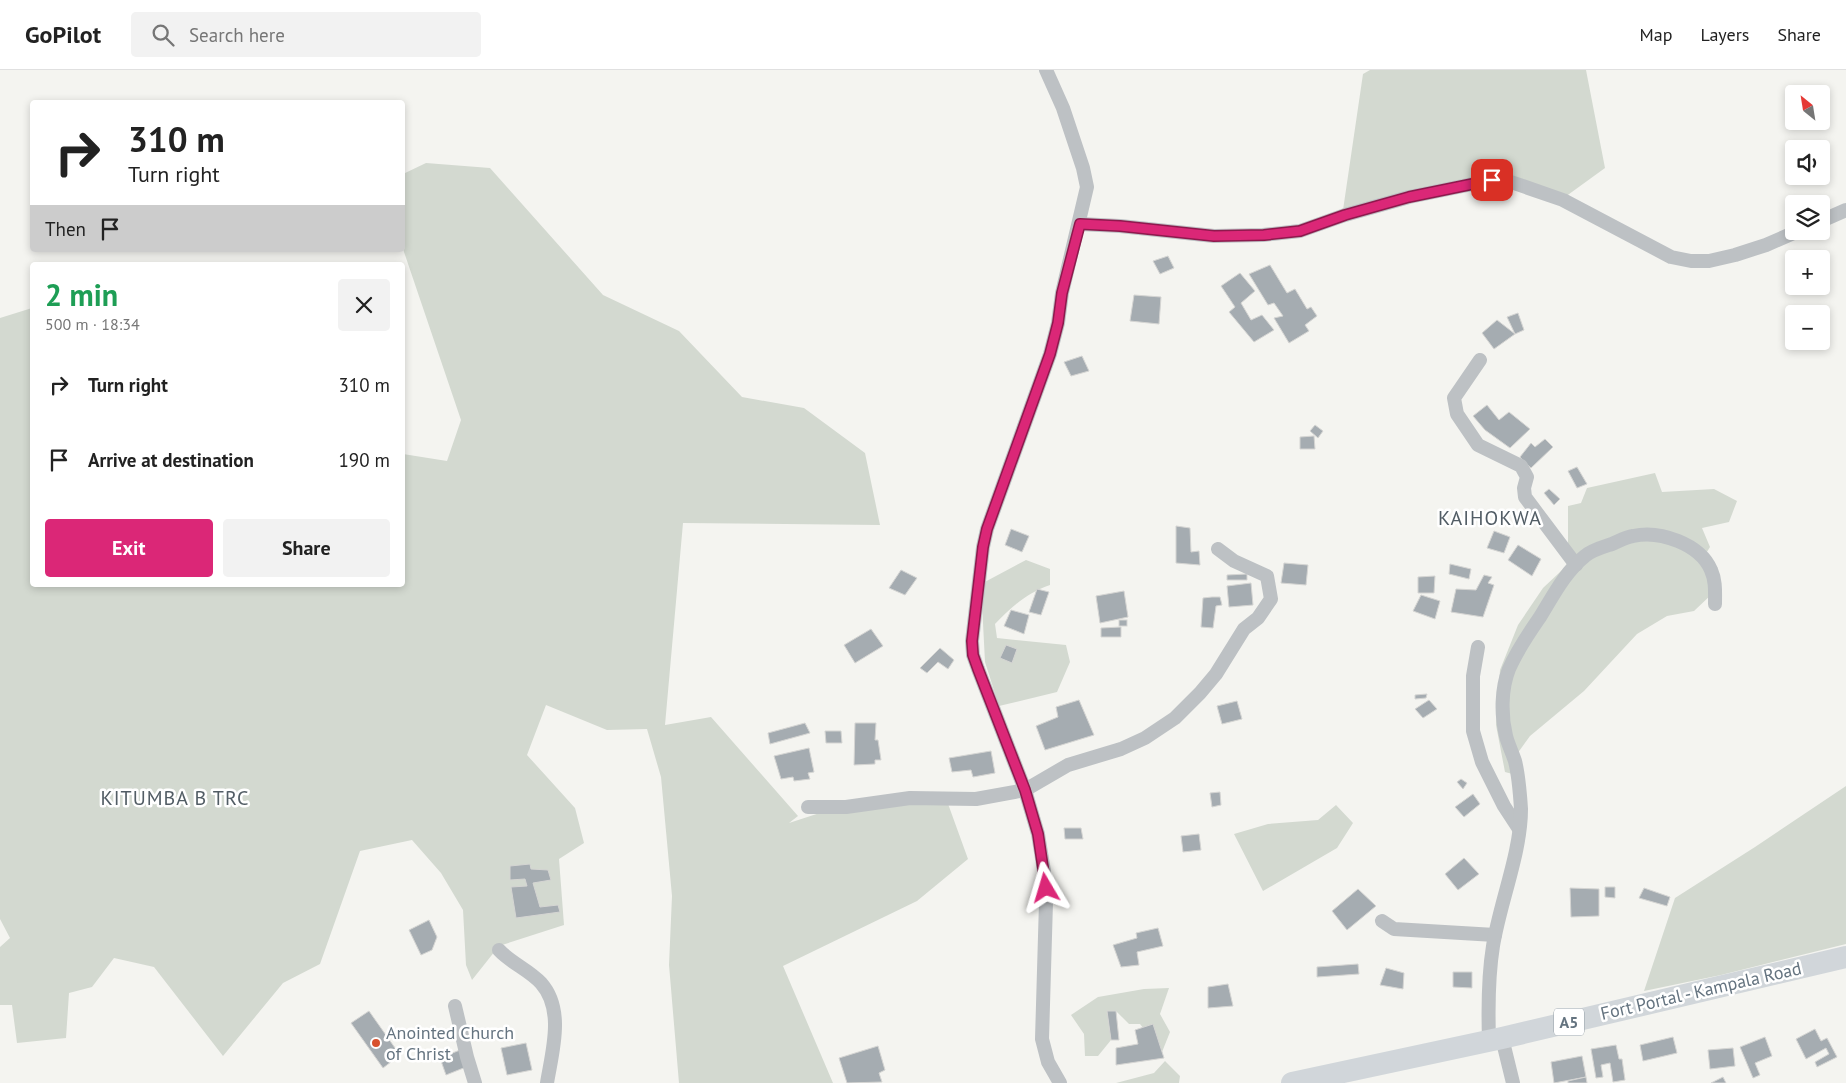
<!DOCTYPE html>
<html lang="en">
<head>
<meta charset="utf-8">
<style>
  body { margin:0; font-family:"PT Sans",sans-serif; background:#f2f2f2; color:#222; height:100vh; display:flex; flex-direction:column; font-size:19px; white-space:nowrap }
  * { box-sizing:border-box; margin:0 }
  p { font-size:16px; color:#767676 }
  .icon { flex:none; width:28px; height:28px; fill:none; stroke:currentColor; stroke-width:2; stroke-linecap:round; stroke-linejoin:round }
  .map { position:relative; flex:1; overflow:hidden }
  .sheet { position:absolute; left:30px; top:192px; width:375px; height:325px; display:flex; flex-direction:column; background:#fff; border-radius:5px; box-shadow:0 2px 8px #0003 }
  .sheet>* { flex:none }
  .hud { position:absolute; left:30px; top:30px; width:375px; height:152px; border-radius:5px; box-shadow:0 2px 8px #0003; background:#fff; color:#222; overflow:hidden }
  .needle { width:32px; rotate:330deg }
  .buttons { position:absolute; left:1785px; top:15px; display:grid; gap:10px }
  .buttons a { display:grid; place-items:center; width:45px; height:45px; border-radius:5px; background:#fff; box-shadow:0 2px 8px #0003; font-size:25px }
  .pin { position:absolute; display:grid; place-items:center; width:42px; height:42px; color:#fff; margin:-21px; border-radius:10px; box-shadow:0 2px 8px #0006 }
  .me { position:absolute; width:55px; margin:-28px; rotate:353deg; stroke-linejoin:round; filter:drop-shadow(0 0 4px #0008) }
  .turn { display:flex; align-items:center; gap:18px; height:105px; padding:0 15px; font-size:22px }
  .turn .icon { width:65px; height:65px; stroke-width:2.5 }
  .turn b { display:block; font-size:35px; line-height:42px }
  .then { display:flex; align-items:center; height:48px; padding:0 15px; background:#0003; gap:10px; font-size:19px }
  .round { display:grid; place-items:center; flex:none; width:52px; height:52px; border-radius:5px; background:#f2f2f2 }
  .overview { display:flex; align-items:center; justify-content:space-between; height:85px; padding:0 15px }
  h1 { font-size:30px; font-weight:700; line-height:38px; color:#1e9e55 }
  .button { display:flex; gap:10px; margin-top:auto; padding:10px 15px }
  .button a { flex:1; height:58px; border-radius:5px; background:#db2777; color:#fff; font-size:20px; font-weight:700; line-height:58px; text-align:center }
  .button a+a { background:#f2f2f2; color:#222 }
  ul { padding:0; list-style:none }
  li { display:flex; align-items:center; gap:15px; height:75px; padding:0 15px }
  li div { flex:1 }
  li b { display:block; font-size:19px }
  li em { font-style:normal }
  header { display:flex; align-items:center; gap:30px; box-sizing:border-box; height:70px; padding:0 25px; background:#fff; border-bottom:1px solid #e0e0e0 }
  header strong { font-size:24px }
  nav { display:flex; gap:28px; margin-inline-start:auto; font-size:18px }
  .search { width:350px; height:45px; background:#f2f2f2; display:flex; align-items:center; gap:12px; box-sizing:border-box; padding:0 18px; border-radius:5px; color:#767676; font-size:19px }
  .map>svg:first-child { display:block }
  .green { fill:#d3d9d0 }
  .building { fill:#a5acb1; stroke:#d5d5d3 }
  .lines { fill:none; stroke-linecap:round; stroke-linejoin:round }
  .minor { stroke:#bdc1c4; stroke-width:14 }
  .trunk { stroke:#d1d6da; stroke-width:22 }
  .route-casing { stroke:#8e194d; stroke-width:12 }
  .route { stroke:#db2777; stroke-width:9 }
  .poi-dot { fill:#d8512d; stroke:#fff; stroke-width:2 }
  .labels { text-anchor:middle; stroke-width:5; stroke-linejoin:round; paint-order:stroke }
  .shield { fill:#fff; stroke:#939ea6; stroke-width:1 }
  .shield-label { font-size:16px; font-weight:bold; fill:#657480 }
  .street-label { font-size:18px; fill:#657480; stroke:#fff }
  .poi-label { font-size:18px; fill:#657480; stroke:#fff; text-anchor:start }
  .quarter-label { font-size:20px; letter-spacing:1px; fill:#525d65; stroke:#fff }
</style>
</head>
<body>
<header>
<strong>GoPilot</strong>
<div class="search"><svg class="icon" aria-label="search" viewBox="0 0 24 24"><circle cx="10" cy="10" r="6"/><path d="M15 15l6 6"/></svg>Search here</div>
<nav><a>Map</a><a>Layers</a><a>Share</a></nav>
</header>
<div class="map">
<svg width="1846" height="1013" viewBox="0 0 1846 1013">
  <rect width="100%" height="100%" fill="#f4f4f0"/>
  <!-- green -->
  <g class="green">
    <polygon points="1370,0 1586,0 1605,98 1565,127 1504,105 1343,140 1363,4"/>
    <polygon points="426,93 490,98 603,225 679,261 742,327 804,338 865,383 880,455 683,453 665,655 711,647 798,746 789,753 832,739 947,731 968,789 917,831 783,896 833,1013 679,1013 669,895 672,826 661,707 647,659 607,660 546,635 527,685 575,738 584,773 559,789 564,855 499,876 472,910 466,895 463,840 441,803 412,770 360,781 320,894 283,913 223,986 154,897 114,888 92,917 69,923 66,968 17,973 12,935 0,935 0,877 10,868 0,849 0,248 32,238 32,515 402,515 403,384 447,391 461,350 403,179 403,104"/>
    <polygon points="1655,403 1662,422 1714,419 1737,431 1729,452 1702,458 1710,477 1705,485 1712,524 1694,541 1667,546 1637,564 1584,621 1530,666 1517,684 1520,706 1505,702 1496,655 1500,600 1518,555 1543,518 1577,486 1568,483 1568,436 1581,433 1587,418"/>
    <path d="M1026,490L1050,499V515C1027,523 1011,537 995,554L997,568L1066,575L1070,592L1057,622L999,636L985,592L981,514Z"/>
    <polygon points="1846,716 1846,874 1721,905 1644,921 1675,828 1755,777"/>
    <polygon points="1336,735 1353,753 1337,778 1263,821 1234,764 1268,754 1318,750"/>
    <polygon points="1169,918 1160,944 1170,962 1162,982 1140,954 1129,954 1116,941 1107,941 1111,970 1098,986 1085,986 1084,964 1071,945 1098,927 1144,919"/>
    <polygon points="1165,991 1180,1006 1179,1013 1116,1013 1154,1003"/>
  </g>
  <!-- building -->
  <g class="building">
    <polygon points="1168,186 1174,198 1160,204 1153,191"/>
    <polygon points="1270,195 1287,223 1295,219 1307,239 1311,237 1317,246 1305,255 1309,261 1289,273 1274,248 1283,246 1274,233 1268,235 1249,204"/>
    <polygon points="1240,203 1255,221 1241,233 1251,250 1262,245 1274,260 1254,272 1229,242 1235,237 1221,216"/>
    <polygon points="1134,225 1161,227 1159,254 1130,251"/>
    <polygon points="1518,243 1524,260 1515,264 1507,247"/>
    <polygon points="1497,250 1515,264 1494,279 1482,263"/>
    <polygon points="1082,286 1089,301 1071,306 1064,292"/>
    <polygon points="1487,335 1499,350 1509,342 1530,359 1510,378 1485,360 1473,346"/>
    <polygon points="1315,355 1323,361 1318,368 1310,361"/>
    <polygon points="1314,366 1315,379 1300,379 1300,367"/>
    <polygon points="1545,369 1553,377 1531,398 1520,387 1531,373 1535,377"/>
    <polygon points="1577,397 1587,414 1577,418 1568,401"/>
    <polygon points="1549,419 1560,429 1554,435 1544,423"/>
    <polygon points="1176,456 1190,458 1191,482 1199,481 1200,495 1176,493"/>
    <polygon points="1011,459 1029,466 1022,482 1005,475"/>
    <polygon points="1494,461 1510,467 1504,483 1487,478"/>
    <polygon points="1518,475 1541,489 1532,506 1508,490"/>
    <polygon points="1284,493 1308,495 1306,515 1281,513"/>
    <polygon points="1450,494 1471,499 1469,509 1449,504"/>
    <polygon points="901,500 917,508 905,525 889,518"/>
    <polygon points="1247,504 1247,510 1227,510 1227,505"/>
    <polygon points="1484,505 1492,507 1488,513 1494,515 1483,547 1451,542 1456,519 1476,520"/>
    <polygon points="1435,506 1434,523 1418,523 1418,507"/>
    <polygon points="1251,513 1253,535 1229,537 1227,516"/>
    <polygon points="1037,519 1049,522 1041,545 1029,542"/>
    <polygon points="1124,521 1128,547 1100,553 1096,526"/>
    <polygon points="1421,525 1440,531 1435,549 1413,541"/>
    <polygon points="1212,527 1220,527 1222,535 1216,536 1213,558 1201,557 1203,528"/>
    <polygon points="1011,540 1029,545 1024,564 1004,556"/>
    <rect x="1119" y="550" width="8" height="6"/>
    <polygon points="1121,557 1121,567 1101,567 1101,558"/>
    <polygon points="871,559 883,576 855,593 844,575"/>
    <polygon points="1006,575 1017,579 1012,593 1000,588"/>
    <polygon points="940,578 954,590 948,599 938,592 927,603 920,598"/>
    <polygon points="1427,624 1426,628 1415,629 1415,625"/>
    <polygon points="1079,630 1094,665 1045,680 1036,656 1058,647 1056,637"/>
    <polygon points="1429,630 1437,639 1423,648 1415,639"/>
    <polygon points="1237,631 1242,649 1222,654 1217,636"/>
    <polygon points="805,653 810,663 770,674 768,663"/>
    <polygon points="855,653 876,653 875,670 878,670 881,690 875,690 875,694 854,695"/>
    <polygon points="825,661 841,661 842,673 826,673"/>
    <polygon points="809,678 814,702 808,703 810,709 794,711 793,707 781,709 774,686"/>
    <polygon points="991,681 995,703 973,707 971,700 952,702 949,688"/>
    <polygon points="1461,709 1467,713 1463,719 1457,712"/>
    <polygon points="1220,722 1221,735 1212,737 1210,723"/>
    <polygon points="1473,724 1480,734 1464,747 1455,737"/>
    <polygon points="1064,758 1081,758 1083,769 1065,769"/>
    <polygon points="1199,764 1201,780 1183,782 1181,766"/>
    <polygon points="1464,788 1479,804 1458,820 1445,804"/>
    <polygon points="530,794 531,799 548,800 551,810 533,813 540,837 558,835 560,842 516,848 511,817 527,816 525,809 510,810 510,796"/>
    <polygon points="1605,817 1615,817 1615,828 1605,827"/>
    <polygon points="1570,818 1599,819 1599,846 1571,847"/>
    <polygon points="1644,818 1670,827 1667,836 1639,828"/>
    <polygon points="1358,819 1376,836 1347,860 1332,841"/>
    <polygon points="429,850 437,867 432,880 421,885 409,860"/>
    <polygon points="1158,858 1163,876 1137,882 1139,895 1121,897 1113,875 1137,868 1136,863"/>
    <polygon points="1358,894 1359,904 1317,907 1317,897"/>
    <polygon points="1386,898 1404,903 1403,919 1380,915"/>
    <polygon points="1453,902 1472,902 1472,918 1453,917"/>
    <polygon points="1228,914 1233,936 1208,938 1208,917"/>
    <polygon points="369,941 400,985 383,998 351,953"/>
    <polygon points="1107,941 1116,941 1119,970 1111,970"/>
    <polygon points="1153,954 1164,988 1116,995 1116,978 1138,974 1135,960"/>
    <polygon points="1815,959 1821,971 1827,968 1837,987 1817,997 1815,992 1829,984 1826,978 1806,989 1796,969"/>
    <polygon points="1673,967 1677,983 1643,991 1640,975"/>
    <polygon points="1765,967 1772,986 1755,993 1760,1005 1753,1008 1740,977"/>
    <polygon points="526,973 532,1000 507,1005 501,978"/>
    <polygon points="1616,975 1619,989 1622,989 1625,1010 1613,1012 1610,993 1601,995 1603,1007 1596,1008 1591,979"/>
    <polygon points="878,976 885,1000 879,1003 882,1012 847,1013 839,988"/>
    <polygon points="1733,978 1735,996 1710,999 1708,980"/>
    <polygon points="460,980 466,997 446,1005 440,988"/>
    <polygon points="1582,986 1586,1007 1554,1013 1551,992"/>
    <polygon points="1586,1007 1587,1013 1568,1013 1568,1011"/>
    <polygon points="1723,1007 1726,1013 1711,1013"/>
  </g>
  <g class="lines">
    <!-- minor -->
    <g class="minor">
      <polyline points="1046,0 1063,38 1083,98 1087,117 1062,223 1058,253 1050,284 987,459 983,477 972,571 973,585 978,599 1025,720 1038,764 1044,801 1046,832 1042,969 1048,992 1060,1013"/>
      <polyline points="1821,151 1846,140"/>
      <polyline points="1080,154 1120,156 1214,166 1263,165 1300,161 1345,145 1409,127 1492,110 1508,111 1563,130 1671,187 1691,191 1709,191 1735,185 1766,175 1798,161"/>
      <polyline points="1480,290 1454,328 1457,344 1478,375 1521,396 1527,407 1524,418 1525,427 1576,495"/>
      <polyline points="1478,577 1473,606 1473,661 1482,692 1504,736 1519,759"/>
      <polyline points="808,737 846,737 910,728 976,729 1025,720 1068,695 1121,679 1145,668 1175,648 1200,623 1216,604 1244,559 1258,548 1271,529 1267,506 1234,491 1218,479"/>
      <polyline points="1382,851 1394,859 1495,865"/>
      <path d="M499,880C511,893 529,900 541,913C565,940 552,982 547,1013"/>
      <polyline points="455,936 467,987 475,1013"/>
      <polyline points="1502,968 1513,1013"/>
      <path d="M1489,970C1488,939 1488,907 1493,876C1500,832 1521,783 1521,739C1520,723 1519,707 1515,691C1512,682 1508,674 1506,666C1501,645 1501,619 1509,599C1517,580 1529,563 1540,547C1553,526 1565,502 1585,486C1592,480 1603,477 1612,474C1619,471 1626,467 1633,466C1660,460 1700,474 1711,500C1716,511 1715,522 1715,534"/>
    </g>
    <!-- trunk -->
    <polyline class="trunk" points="1292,1013 1502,968 1846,887"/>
  </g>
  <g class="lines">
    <defs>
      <polyline id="route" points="1046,818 1038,764 1025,720 978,599 973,585 972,571 983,477 987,459 1050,284 1058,253 1062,223 1080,154 1120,156 1214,166 1264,165 1300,161 1345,145 1409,127 1492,110"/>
    </defs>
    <!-- route casing -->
    <use href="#route" class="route-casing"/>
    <!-- route -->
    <use href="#route" class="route"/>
  </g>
  <!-- markers -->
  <circle class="poi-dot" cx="376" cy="973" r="5"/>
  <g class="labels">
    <!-- shield labels -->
    <rect class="shield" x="1554" y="938.5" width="30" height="27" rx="4"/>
    <g class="shield-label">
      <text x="1569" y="958">A5</text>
    </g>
    <!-- street labels -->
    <g class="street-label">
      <text transform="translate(1701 921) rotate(-13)" y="6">Fort Portal - Kampala Road</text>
    </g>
    <!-- poi labels -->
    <g class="poi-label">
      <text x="386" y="969">Anointed Church<tspan x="386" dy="21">of Christ</tspan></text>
    </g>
    <!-- quarter labels -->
    <g class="quarter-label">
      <text x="1490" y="455">KAIHOKWA</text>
      <text x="175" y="735">KITUMBA B TRC</text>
    </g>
  </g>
</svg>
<div class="buttons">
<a><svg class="needle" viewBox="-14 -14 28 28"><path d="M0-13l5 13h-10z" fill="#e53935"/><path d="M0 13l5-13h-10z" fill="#767676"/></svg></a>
<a><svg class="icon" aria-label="sound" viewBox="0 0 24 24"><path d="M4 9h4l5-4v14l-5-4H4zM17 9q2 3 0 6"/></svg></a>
<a><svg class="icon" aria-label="layers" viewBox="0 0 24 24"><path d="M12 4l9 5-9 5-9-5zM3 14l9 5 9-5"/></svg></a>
<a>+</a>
<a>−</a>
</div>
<div class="pin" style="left:1492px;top:110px;background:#d93025"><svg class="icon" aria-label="arrive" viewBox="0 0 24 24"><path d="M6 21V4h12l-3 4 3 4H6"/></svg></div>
<svg class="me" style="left:1046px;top:818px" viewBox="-20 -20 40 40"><path d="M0-17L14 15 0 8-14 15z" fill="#db2777" stroke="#fff" stroke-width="4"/></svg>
<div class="hud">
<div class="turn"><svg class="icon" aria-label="right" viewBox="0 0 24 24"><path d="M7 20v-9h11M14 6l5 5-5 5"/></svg><div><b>310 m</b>Turn right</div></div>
<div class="then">Then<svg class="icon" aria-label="arrive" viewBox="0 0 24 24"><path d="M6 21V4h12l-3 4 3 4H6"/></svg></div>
</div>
<section class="sheet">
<div class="overview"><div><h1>2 min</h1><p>500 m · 18:34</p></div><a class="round"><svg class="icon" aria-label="close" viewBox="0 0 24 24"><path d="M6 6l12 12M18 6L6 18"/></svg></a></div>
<ul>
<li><svg class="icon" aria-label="right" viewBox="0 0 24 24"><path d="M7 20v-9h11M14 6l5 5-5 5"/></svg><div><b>Turn right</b></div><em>310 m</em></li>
<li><svg class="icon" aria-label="arrive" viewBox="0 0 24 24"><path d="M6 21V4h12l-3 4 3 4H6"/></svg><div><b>Arrive at destination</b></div><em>190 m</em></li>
</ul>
<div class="button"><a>Exit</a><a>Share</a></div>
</section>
</div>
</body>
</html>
